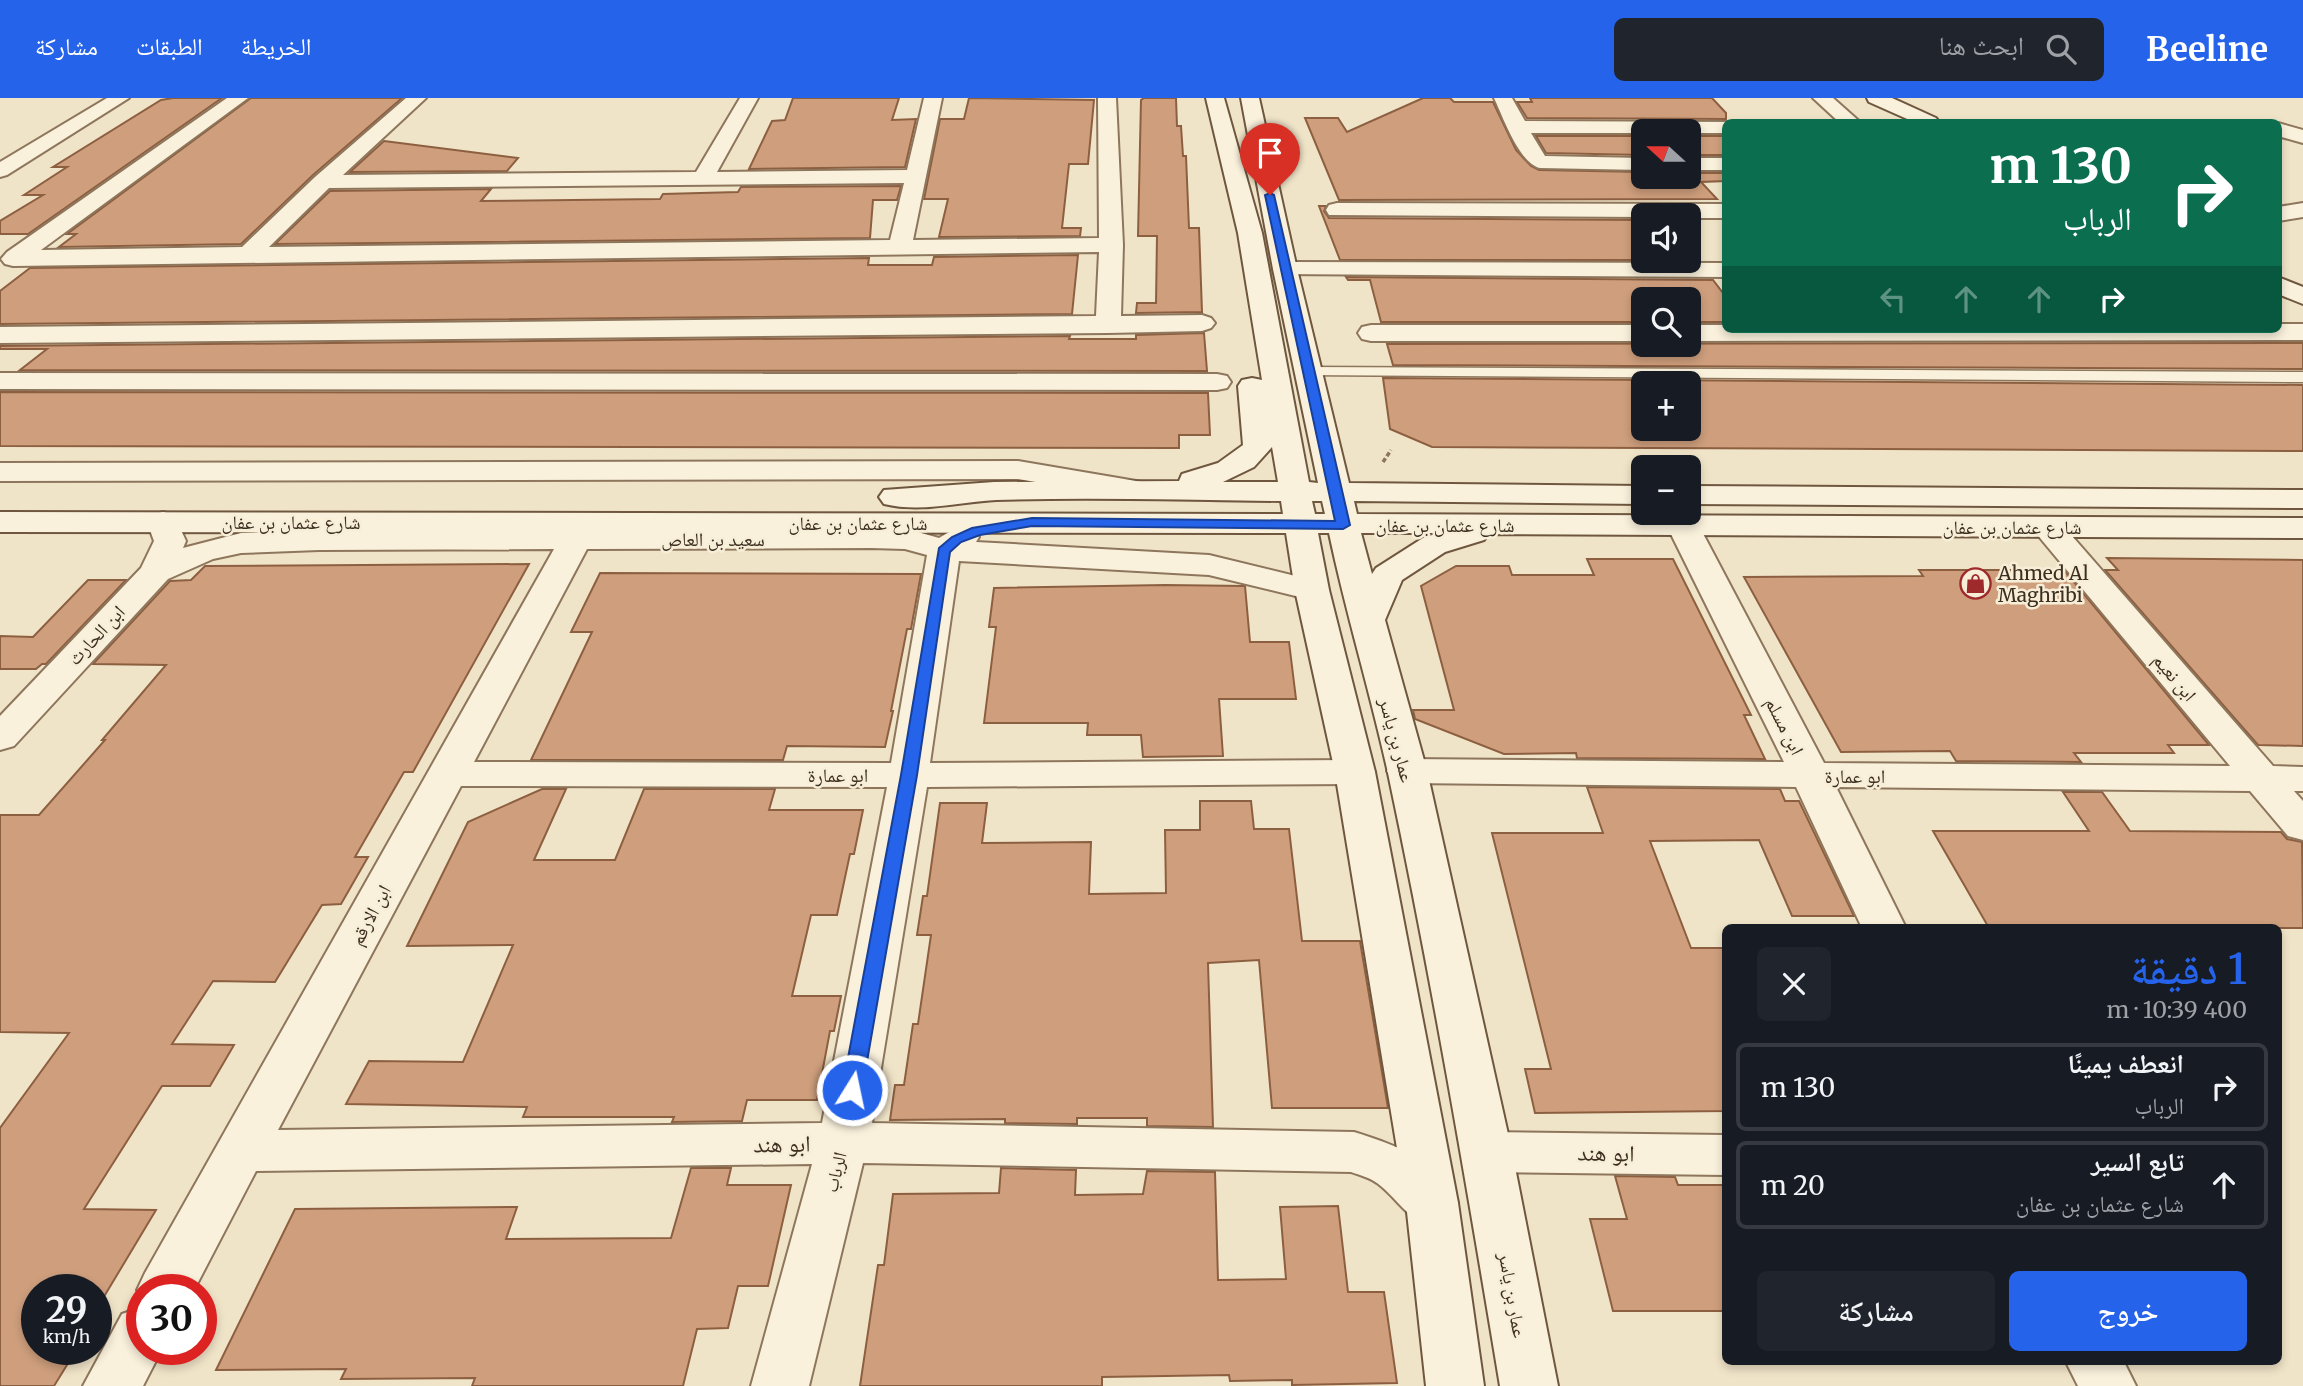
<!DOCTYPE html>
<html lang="ar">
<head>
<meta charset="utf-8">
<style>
  body { margin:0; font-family:Merriweather,"Noto Naskh Arabic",serif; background:#20242c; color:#f1f3f6; direction:rtl; height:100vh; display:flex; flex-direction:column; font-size:26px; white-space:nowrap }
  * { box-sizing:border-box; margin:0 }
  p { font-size:23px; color:#9ea1a6 }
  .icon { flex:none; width:38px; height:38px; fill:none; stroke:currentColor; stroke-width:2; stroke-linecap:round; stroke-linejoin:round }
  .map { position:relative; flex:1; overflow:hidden; direction:ltr }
  .panel { position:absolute; left:1722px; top:826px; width:560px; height:441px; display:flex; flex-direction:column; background:#171b24; border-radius:10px; box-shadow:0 4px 10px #0003; direction:rtl }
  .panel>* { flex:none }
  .hud { position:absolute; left:1722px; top:21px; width:560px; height:214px; border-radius:10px; box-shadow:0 4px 10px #0003; direction:rtl; background:#0b6e4f; color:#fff; overflow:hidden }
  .needle { width:46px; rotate:291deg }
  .tools { position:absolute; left:1631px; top:21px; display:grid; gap:14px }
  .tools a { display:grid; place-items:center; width:70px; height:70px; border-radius:10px; background:#171b24; box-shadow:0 4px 10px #0003; font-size:35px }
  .speed { position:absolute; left:21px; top:1176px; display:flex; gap:14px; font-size:35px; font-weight:700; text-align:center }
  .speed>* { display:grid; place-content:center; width:91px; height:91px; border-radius:50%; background:#171b24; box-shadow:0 4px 10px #0003; line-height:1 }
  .speed small { font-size:18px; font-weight:400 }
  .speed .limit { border:10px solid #d22; background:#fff; color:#111 }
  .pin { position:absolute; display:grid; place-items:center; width:60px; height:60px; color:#fff; margin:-72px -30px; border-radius:50% 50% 50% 0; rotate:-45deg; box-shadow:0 0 7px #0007 }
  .pin .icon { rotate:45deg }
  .me { position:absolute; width:77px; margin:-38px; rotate:10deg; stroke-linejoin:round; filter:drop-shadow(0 0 5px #0008) }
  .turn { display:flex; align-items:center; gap:24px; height:147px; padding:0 35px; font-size:32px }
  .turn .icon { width:91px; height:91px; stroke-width:2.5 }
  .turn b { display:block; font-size:49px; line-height:60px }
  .lanes { display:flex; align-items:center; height:66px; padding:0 35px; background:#0003; justify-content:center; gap:35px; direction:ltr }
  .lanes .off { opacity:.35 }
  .round { display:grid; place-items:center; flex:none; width:74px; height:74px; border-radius:10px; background:#20242c }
  .headline { display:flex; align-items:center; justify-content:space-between; height:119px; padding:0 35px }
  h1 { font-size:42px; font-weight:600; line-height:52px; color:#2563eb }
  .primary-button { display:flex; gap:14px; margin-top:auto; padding:14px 35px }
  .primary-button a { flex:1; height:80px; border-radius:10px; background:#2563eb; color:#fff; font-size:28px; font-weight:600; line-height:80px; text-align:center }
  .primary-button a+a { background:#20242c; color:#f1f3f6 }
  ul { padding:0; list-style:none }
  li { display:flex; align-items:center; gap:21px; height:88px; margin:0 14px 10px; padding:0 21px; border:4px solid #363941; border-radius:10px }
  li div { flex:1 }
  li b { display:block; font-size:26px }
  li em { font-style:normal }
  header { display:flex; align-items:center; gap:42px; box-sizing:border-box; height:98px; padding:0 35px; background:#2563eb; color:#fff }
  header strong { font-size:33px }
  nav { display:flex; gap:38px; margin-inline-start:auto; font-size:24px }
  .search { width:490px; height:63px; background:#20242c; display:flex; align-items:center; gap:18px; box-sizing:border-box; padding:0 24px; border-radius:10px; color:#9ea1a6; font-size:26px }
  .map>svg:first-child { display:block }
  .building { fill:#cf9f7d; stroke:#8d5f41; stroke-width:2; fill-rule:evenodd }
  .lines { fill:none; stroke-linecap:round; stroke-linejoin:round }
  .lane-casing { stroke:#8d765c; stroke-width:3 }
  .street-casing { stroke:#8d765c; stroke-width:4 }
  .secondary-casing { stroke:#6f573f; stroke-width:4 }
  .path { stroke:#8d765c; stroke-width:3.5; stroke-dasharray:4.5 2.5; stroke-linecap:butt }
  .lane { fill:#faf1dc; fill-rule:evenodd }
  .street { fill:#faf1dc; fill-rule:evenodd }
  .secondary { fill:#faf1dc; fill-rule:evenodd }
  .route { fill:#2563eb; stroke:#184099; stroke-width:2 }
  .labels { text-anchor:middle; stroke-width:5; stroke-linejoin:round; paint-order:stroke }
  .street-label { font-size:19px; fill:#3d2e20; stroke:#f7eed8 }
  .poi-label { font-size:19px; fill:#3d2e20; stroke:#f7eed8; text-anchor:start }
  .near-street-label { font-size:23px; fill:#3d2e20; stroke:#f7eed8 }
</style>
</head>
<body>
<header>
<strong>Beeline</strong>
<div class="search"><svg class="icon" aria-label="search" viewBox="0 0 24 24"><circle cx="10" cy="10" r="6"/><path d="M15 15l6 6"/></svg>ابحث هنا</div>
<nav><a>الخريطة</a><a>الطبقات</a><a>مشاركة</a></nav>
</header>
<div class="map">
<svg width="2303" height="1288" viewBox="0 0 2303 1288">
  <rect width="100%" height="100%" fill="#f0e4c8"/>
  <!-- building -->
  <g class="building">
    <polygon points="173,0 222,0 28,136 0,136 0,123 43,97 24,97 67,69 53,69 161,2"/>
    <polygon points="251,0 402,0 313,77 241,146 59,149 76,136 67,136"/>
    <polygon points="793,0 899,0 892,22 916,21 905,69 749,71 772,23 785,22"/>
    <polygon points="969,0 1094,2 1088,66 1069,66 1062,130 1081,130 1080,138 939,139 948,101 924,101 940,21 964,21"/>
    <polygon points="1144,0 1176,0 1177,28 1181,28 1183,58 1186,58 1189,130 1199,130 1202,214 1136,215 1137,205 1156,205 1157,138 1138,138 1141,2"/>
    <polygon points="1423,0 1450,0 1454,4 1493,4 1516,52 1531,68 1539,72 1643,74 1643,79 1689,79 1689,75 1726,75 1726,83 1701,84 1717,101 1339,102 1305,20 1338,20 1347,34"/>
    <polygon points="1530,0 1712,0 1726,15 1726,21 1527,20 1517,4 1532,4"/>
    <polygon points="1536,38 1643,38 1643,57 1546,55"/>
    <rect x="1689" y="38" width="37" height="19"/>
    <polygon points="384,43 518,60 507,73 350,74"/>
    <polygon points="901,88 897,102 873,102 870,140 275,146 330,93 491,91 481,103 660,101 663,96 738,94 741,89"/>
    <polygon points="1319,108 1326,108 1324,113 1329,120 1643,122 1643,162 1340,162"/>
    <polygon points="1078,157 1072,216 0,226 0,193 30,170 869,160 868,167 932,167 934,159"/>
    <polygon points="1346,179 1713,182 1726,199 1726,224 1689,224 1689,201 1643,201 1643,224 1381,224 1370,182 1348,182"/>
    <polygon points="1204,235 1207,273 20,272 47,251 0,251 0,248 1070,238 1069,241 1136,241 1136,237"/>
    <polygon points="2303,245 2303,271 1393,267 1387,246"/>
    <path d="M1383,280L2303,287V353L1432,349L1390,331ZM1643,285H1689V331H1643Z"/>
    <polygon points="0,294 1208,295 1210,337 1179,337 1179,350 0,348"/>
    <polygon points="2107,460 2303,462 2303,648 2258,647 2105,472 2118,472"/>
    <polygon points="1587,461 1673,461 1751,617 1744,617 1765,661 1577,660 1576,655 1504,656 1415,621 1413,612 1454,612 1421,488 1456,468 1509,468 1512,477 1594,477"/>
    <polygon points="529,466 413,674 404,674 355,759 368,759 341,806 322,807 275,884 213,883 172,946 234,947 210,988 162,988 84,1111 156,1112 96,1212 96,1192 37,1192 37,1251 73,1251 71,1254 75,1254 54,1288 0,1288 0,1030 69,935 0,934 0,717 39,717 105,642 102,642 166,567 93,566 170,483 191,482 205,468"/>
    <polygon points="1919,472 2064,472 2209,647 2168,647 2174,655 2074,655 2081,664 1956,663 1950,653 1841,654 1744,479 1923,478"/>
    <polygon points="600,475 921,476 911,531 907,531 891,613 893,613 885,649 787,648 783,662 531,662 592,534 571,534"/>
    <polygon points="88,482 126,482 46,566 42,566 36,571 0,571 0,538 33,539"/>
    <polygon points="1165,487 1245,488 1250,544 1289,544 1296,601 1219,601 1223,658 1143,659 1141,637 1087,637 1088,625 984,625 996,529 989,529 994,490"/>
    <polygon points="1587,689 1780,691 1785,703 1799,703 1854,818 1792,818 1759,742 1650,743 1691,850 1726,850 1726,1013 1535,1015 1525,971 1551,971 1492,735 1603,735"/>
    <polygon points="542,691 566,691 534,762 615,762 644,691 775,691 769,712 863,712 854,756 850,756 837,817 811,817 792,898 841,898 834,933 830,933 817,1002 747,1002 742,1023 672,1024 674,1019 523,1019 527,1009 346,1006 369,963 463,964 513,847 407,848 468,724"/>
    <polygon points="2063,694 2102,694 2130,733 2281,734 2287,741 2302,744 2303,830 1989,830 1933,733 2089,733"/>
    <polygon points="1200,703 1251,703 1254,731 1289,731 1302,843 1360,843 1388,1010 1272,1010 1259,862 1208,865 1213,1029 1147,1028 1147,1020 1077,1020 1077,1026 1005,1025 1005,1021 890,1022 895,987 904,987 913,926 918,926 931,837 917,837 923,798 927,798 940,705 987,705 982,745 1091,744 1089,796 1166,795 1165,732 1200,732"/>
    <polygon points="691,1070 731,1070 727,1087 791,1087 768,1188 738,1188 728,1230 697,1231 683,1288 472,1288 475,1280 341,1281 346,1271 216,1272 295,1111 517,1109 506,1141 671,1140"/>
    <polygon points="1001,1070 1076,1072 1075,1097 1143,1096 1147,1073 1215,1074 1218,1182 1286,1181 1280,1109 1338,1108 1348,1194 1384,1194 1397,1285 1292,1287 1292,1282 1230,1283 1229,1277 1102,1279 1102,1288 860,1288 878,1167 884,1167 893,1096 999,1095"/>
    <polygon points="1615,1078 1675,1079 1678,1087 1726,1087 1726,1213 1613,1213 1590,1121 1627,1121"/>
  </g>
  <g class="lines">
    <defs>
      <polygon id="lane" points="1308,269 2303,274 2303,284 1302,277 1300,274"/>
      <g id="street">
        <polygon points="107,0 129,0 7,77 0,79 0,64"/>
        <path d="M227,0H248L41,152L242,149L315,79L406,0H426L343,77L696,74L740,0H758L717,74L907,72L924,0H942L913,142L1099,140L1098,0H1116L1123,147L1121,218L1202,217L1211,220L1215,225L1211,230L1202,233L1108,235L0,245V229L1096,218L1099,154L13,168L5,166L1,161L7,154ZM904,85L890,142L269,149L329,90Z"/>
        <path d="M1494,0H1512L1525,23L1732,24H1726V35H1531L1545,58L1643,60V72L1540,70C1519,65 1503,19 1494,0Z"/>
        <polygon points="1813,0 1833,0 1860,24 1839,24"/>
        <polygon points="2278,25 2303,32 2303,45 2278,38"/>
        <rect x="1689" y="60" width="37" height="12"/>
        <polygon points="1337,105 1726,106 1726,120 1689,120 1689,117 1643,117 1643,119 1329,117 1326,112 1329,107"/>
        <polygon points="2303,105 2303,119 2278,123 2278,109"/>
        <polygon points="1285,164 1726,165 1726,179 1276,176 1273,171 1276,166"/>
        <polygon points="2278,226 2303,226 2303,242 1689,243 1689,227 1726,227 1726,231 2278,231"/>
        <polygon points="1371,227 1643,227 1643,243 1371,243 1362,241 1358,235 1362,229"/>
        <polygon points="0,275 1217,276 1227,278 1231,284 1227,290 1217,292 0,291"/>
        <polygon points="1018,363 1136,383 1147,385 1151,392 1147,399 1136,401 1018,381 0,383 0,365"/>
        <path d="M163,414L174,417L186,443L183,450L241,435L319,432L871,430L907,431L939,440C952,432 960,428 974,432L979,439L976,444L1209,457L1324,485L1329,492L1324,499L1312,502L1209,477L959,463L930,665L1355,662L1369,665L1375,674L1369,683L1355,686L927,689L872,1025L1354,1034C1398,1048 1436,1061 1458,1105L1451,1120C1410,1134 1405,1106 1377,1085C1370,1080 1360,1077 1351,1074L863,1065L809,1288H751L812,1066L256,1073L194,1192H142V1201L137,1192L145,1175L554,451L319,452L241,455L213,461L168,481L14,648L0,652V618L141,470L154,443L147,424L152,417ZM871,450L905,451L927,457L891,665L474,664L587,451ZM461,688L887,689L822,1025L278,1032Z"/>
        <polygon points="1683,418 1694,421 1699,428 1824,665 2230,668 2031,429 2036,422 2047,419 2058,422 2273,668 2303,669 2303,693 2294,693 2303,703 2303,742 2288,738 2250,693 1836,689 1906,830 1862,830 1796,689 1407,685 1393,682 1387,673 1393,664 1407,661 1784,664 1667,428 1672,421"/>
        <polygon points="1487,1034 1726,1037 1726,1077 1487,1074 1469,1068 1462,1054 1469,1040"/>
        <polygon points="142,1209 142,1251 162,1251 143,1288 83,1288 122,1216"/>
        <polygon points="2066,1264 2124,1264 2136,1288 2078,1288"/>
      </g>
      <g id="secondary">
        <path d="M1206,0H1224L1262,135L1309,384L1318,385L1273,171L1241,0H1259L1297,171L1349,385L1643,388V406L1354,403L1357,416L2303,420V440L1489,436L1484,442L1445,454L1402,482L1385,522L1427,673L1512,1054L1558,1288H1500C1466,1083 1431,878 1388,675C1370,593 1346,516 1329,435H1318L1329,492L1375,674L1458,1105L1484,1288H1426L1406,1105L1335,674L1295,492L1286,435L0,434V414L1283,416L1281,403C1186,402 1091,399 996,402C959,404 921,415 884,406L879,399L884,392L994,384L1179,383L1182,376L1218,365L1243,347L1238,288L1242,282L1252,280L1262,282L1238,135ZM1272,349L1278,384H1223L1254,369ZM1312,403H1322L1325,416H1315ZM1361,435H1438L1423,440L1376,470L1372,476Z"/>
        <polygon points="1867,0 1892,0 1936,20 1939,24 1914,24 1869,4"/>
        <polygon points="2278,179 2303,189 2303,206 2278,196"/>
        <polygon points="1689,388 2303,392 2303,410 1689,406"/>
      </g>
    </defs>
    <!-- lane casing -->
    <use href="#lane" class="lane-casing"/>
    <!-- street casing -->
    <use href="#street" class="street-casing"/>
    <!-- secondary casing -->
    <use href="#secondary" class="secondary-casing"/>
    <!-- path -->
    <polyline class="path" points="1383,364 1391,352"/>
    <!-- lane -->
    <use href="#lane" class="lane"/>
    <!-- street -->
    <use href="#street" class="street"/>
    <!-- secondary -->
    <use href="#secondary" class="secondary"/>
  </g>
  <!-- route -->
  <polygon class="route" points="1270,95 1274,97 1350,427 1343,431 1032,428 980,437 961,444 950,454 917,677 862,992 859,998 852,1000 845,998 842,992 901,677 939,450 952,439 972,430 1032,420 1335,423 1265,97"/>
  <!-- icons -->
  <defs>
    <symbol id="shop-ring" viewBox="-11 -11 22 22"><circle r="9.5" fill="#f7eed8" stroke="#9e2a2b" stroke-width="1.5"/><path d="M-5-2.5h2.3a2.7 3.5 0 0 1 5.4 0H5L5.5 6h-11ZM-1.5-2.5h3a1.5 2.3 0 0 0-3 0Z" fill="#9e2a2b"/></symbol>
  </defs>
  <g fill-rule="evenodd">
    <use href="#shop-ring" x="1958" y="468" width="35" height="35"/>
  </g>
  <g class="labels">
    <!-- street labels -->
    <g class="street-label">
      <text x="291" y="431">شارع عثمان بن عفان</text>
      <text x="858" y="432">شارع عثمان بن عفان</text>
      <text x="1445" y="434">شارع عثمان بن عفان</text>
      <text x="2012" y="436">شارع عثمان بن عفان</text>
      <text x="713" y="448">سعيد بن العاص</text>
      <text transform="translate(96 537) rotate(-47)" y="7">ابن الحارث</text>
      <text transform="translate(2175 579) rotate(50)" y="7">ابن نعيم</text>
      <text transform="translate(1785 628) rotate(63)" y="7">ابن مسلم</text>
      <text transform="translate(1397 642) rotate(75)" y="7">عمار بن ياسر</text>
      <text x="838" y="684">ابو عمارة</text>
      <text x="1855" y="685">ابو عمارة</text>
      <text transform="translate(370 817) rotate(-62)" y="7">ابن الارقم</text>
      <text transform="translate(835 1074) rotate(-76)" y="7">الرباب</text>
      <text transform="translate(1513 1197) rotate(80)" y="7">عمار بن ياسر</text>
    </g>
    <!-- poi labels -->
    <g class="poi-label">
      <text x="1998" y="482">Ahmed Al<tspan x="1998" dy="22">Maghribi</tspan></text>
    </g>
    <!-- near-street labels -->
    <g class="near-street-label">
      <text transform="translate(782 1046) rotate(-1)" y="8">ابو هند</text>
      <text transform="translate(1606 1055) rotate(1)" y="8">ابو هند</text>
    </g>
  </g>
</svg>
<div class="tools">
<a><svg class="needle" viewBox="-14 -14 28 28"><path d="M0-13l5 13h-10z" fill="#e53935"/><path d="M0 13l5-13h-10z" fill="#9ea1a6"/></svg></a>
<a><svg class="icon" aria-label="sound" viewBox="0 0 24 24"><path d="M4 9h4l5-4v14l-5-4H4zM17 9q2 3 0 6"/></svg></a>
<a><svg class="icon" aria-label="search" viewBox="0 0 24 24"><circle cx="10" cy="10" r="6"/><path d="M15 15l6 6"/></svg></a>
<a>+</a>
<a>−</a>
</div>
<div class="speed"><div>29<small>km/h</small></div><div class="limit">30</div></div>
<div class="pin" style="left:1270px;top:97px;background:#d93025"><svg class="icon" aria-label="arrive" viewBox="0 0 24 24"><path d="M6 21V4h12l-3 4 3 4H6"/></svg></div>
<svg class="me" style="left:852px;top:992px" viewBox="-20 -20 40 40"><circle r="17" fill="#2563eb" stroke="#fff" stroke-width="3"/><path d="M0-11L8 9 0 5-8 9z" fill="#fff"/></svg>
<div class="hud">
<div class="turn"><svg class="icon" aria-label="right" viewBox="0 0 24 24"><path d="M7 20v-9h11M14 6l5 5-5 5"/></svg><div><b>130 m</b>الرباب</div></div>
<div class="lanes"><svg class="icon off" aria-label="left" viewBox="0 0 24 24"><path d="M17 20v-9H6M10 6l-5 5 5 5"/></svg><svg class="icon off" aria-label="ahead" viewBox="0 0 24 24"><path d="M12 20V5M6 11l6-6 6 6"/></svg><svg class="icon off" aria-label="ahead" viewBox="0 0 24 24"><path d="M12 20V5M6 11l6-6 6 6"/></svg><svg class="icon" aria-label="right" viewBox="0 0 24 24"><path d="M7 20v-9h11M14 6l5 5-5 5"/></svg></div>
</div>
<section class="panel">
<div class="headline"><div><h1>1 دقيقة</h1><p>400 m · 10:39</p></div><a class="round"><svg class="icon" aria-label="close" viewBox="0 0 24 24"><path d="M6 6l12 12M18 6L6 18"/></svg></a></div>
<ul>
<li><svg class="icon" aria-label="right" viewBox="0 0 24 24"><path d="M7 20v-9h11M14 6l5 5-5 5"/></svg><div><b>انعطف يمينًا</b><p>الرباب</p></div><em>130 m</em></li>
<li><svg class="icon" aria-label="ahead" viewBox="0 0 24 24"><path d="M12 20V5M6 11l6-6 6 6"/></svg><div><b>تابع السير</b><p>شارع عثمان بن عفان</p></div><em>20 m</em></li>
</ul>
<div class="primary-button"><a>خروج</a><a>مشاركة</a></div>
</section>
</div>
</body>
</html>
